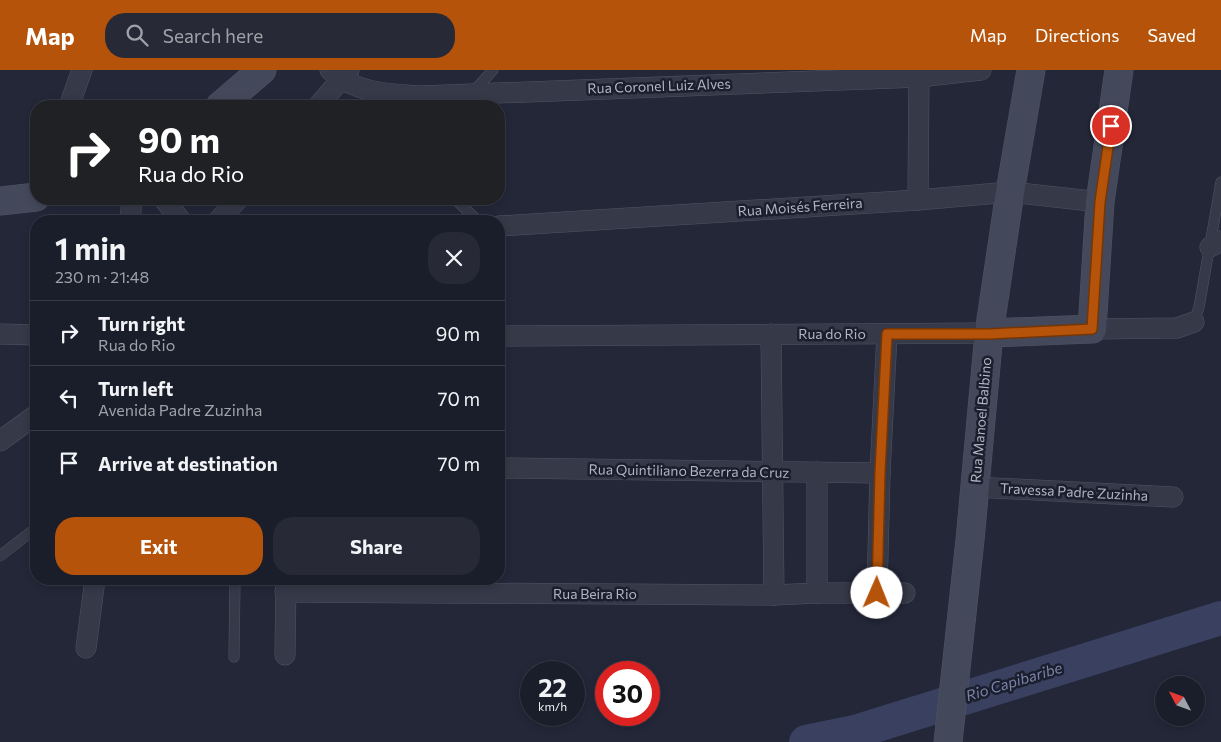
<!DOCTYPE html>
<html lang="en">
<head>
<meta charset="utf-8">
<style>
  body { margin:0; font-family:Commissioner,sans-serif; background:#272a36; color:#f1f3f6; height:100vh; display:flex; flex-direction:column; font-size:19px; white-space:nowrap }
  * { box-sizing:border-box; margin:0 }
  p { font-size:16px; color:#9fa2a8 }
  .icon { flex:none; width:28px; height:28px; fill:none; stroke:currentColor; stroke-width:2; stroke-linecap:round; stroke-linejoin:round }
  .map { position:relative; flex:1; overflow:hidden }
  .details { position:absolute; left:30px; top:145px; width:475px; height:370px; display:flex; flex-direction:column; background:#1a1d2a; border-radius:20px; box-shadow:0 2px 8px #0003,0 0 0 1px #383b47 }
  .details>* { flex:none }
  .top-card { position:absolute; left:30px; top:30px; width:475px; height:105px; border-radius:20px; box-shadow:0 2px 8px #0003,0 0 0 1px #383b47; background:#202124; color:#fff; overflow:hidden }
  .needle { width:32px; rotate:311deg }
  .controls { position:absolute; left:1155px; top:606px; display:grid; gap:10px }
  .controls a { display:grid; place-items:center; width:50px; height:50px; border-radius:50%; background:#1a1d2a; box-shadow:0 2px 8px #0003,0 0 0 1px #383b47; font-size:25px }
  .speed { position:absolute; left:520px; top:591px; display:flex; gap:10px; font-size:25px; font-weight:700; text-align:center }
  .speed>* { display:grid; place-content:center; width:65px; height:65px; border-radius:50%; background:#1a1d2a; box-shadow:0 2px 8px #0003,0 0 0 1px #383b47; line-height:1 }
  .speed small { font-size:12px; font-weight:400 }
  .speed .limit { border:8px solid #d22; background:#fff; color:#111 }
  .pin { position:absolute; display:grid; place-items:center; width:42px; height:42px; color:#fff; margin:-21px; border:2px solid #fff; border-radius:50%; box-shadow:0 1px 5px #0007 }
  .me { position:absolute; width:55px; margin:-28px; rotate:1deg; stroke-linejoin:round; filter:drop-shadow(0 0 4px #0008) }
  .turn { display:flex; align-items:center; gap:18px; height:105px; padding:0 25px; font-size:22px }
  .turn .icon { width:65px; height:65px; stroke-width:2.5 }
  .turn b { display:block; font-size:35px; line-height:42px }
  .round { display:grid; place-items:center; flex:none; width:52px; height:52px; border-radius:20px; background:#272a36 }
  .summary { display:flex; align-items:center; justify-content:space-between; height:85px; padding:0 25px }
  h1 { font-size:30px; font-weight:700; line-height:38px }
  .primary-button { display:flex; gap:10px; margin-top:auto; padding:10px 25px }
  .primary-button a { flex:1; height:58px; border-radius:20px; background:#b45309; color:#fff; font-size:20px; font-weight:700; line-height:58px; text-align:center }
  .primary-button a+a { background:#272a36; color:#f1f3f6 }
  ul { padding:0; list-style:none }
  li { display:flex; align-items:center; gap:15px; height:65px; padding:0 25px; border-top:1px solid #383b47 }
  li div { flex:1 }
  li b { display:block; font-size:19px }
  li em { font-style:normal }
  header { display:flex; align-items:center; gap:30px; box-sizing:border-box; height:70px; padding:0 25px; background:#b45309; color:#fff }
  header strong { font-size:24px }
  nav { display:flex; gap:28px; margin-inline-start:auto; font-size:18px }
  .search { width:350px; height:45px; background:#272a36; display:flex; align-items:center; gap:12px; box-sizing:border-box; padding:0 18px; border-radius:20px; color:#9fa2a8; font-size:19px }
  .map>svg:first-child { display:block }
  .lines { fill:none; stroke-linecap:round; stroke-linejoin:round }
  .river { stroke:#394060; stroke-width:34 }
  .lane-casing { stroke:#515463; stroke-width:11 }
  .street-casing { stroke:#515463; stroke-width:21 }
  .secondary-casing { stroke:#515463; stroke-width:29 }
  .lane { stroke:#363948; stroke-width:10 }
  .street { stroke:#363948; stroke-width:20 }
  .secondary { stroke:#44485b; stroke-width:28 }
  .route-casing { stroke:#753606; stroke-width:12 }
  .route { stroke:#b45309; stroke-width:9 }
  .labels { text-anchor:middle; stroke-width:5; stroke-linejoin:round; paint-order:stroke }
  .street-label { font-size:14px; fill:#b1b4c4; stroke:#1b1f2d }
  .water-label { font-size:15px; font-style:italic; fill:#7b85aa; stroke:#1b1f2d }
</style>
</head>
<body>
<header>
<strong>Map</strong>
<div class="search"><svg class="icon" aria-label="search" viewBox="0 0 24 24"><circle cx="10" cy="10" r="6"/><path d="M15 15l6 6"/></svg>Search here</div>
<nav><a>Map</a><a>Directions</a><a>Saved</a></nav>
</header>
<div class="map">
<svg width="1221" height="672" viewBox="0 0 1221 672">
  <rect width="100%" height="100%" fill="#232738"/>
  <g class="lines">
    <!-- river -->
    <polyline class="river" points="806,672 855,662 1221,548"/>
    <defs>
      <g id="lane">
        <polyline points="364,20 374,36"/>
        <polyline points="472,23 493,0"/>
        <polyline points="455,129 478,151"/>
        <polyline points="1194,252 1199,237 1221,112"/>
        <polyline points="0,486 36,458"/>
        <polyline points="234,587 235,509"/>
      </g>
      <g id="street">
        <path d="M330,0C354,23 389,24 421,26L919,7L981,0"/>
        <polyline points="69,36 82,0"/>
        <polyline points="318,36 349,0"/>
        <polyline points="164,129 181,151"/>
        <polyline points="918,130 919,0"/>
        <polyline points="130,151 132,129"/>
        <polyline points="218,151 238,129"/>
        <polyline points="499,156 918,130 1010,122 1100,132"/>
        <polyline points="1210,177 1221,171"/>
        <polyline points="1092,259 1177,258 1194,252"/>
        <polyline points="0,264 36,265"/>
        <polyline points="771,264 774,525"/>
        <polyline points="499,266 989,263"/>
        <polyline points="0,371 36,345"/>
        <polyline points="499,398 880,403"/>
        <polyline points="975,417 1173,427"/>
        <polyline points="285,522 774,525 817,523 905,523"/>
        <polyline points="817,523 817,402"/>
        <polyline points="877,523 880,403 887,264"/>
        <polyline points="86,578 95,509"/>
        <polyline points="285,585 286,509"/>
      </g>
      <g id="secondary">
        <polyline points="220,36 262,0"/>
        <polyline points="0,131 36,127"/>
        <polyline points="989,263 1092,259 1100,132 1119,0"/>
        <polyline points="948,672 970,470 989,263 1010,122 1031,0"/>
      </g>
    </defs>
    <!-- lane casing -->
    <use href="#lane" class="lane-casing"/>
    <!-- street casing -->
    <use href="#street" class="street-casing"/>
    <!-- secondary casing -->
    <use href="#secondary" class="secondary-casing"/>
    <!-- lane -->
    <use href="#lane" class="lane"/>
    <!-- street -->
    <use href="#street" class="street"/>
    <!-- secondary -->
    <use href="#secondary" class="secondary"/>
  </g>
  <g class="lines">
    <defs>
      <polyline id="route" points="877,523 880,402 887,264 989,264 1092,259 1100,132 1111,56"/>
    </defs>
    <!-- route casing -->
    <use href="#route" class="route-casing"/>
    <!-- route -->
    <use href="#route" class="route"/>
  </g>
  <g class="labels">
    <!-- street labels -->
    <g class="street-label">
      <text transform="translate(659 16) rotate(-2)" y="5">Rua Coronel Luiz Alves</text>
      <text transform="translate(800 137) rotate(-4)" y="5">Rua Moisés Ferreira</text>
      <text x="832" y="269">Rua do Rio</text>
      <text transform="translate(981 350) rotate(-85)" y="5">Rua Manoel Balbino</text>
      <text transform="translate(689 401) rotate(1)" y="5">Rua Quintiliano Bezerra da Cruz</text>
      <text transform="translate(1074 422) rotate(3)" y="5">Travessa Padre Zuzinha</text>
      <text x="595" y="529">Rua Beira Rio</text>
    </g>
    <!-- water labels -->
    <g class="water-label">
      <text transform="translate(1014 612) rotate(-17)" y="5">Rio Capibaribe</text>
    </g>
  </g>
</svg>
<div class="controls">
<a><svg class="needle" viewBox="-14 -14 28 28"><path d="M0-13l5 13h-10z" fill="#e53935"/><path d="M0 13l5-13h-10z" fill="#9fa2a8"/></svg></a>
</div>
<div class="speed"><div>22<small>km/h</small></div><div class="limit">30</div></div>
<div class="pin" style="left:1111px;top:56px;background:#d93025"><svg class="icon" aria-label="arrive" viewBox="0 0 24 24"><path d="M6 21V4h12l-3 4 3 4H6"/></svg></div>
<svg class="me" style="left:877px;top:523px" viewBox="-20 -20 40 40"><circle r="19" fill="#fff"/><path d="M0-13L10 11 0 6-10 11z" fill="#b45309"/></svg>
<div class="top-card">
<div class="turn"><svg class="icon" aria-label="right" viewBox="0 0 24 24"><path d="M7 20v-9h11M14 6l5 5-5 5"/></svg><div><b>90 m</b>Rua do Rio</div></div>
</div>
<section class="details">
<div class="summary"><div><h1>1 min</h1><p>230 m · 21:48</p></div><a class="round"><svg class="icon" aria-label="close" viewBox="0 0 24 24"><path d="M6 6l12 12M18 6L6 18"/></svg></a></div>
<ul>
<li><svg class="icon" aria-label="right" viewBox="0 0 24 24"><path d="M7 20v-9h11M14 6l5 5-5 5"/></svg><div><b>Turn right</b><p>Rua do Rio</p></div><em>90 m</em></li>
<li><svg class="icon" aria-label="left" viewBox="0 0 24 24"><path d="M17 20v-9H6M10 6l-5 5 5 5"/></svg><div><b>Turn left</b><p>Avenida Padre Zuzinha</p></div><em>70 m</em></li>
<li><svg class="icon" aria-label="arrive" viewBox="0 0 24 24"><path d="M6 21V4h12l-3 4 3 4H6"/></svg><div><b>Arrive at destination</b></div><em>70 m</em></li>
</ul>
<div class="primary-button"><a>Exit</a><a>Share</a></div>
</section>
</div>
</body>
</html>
